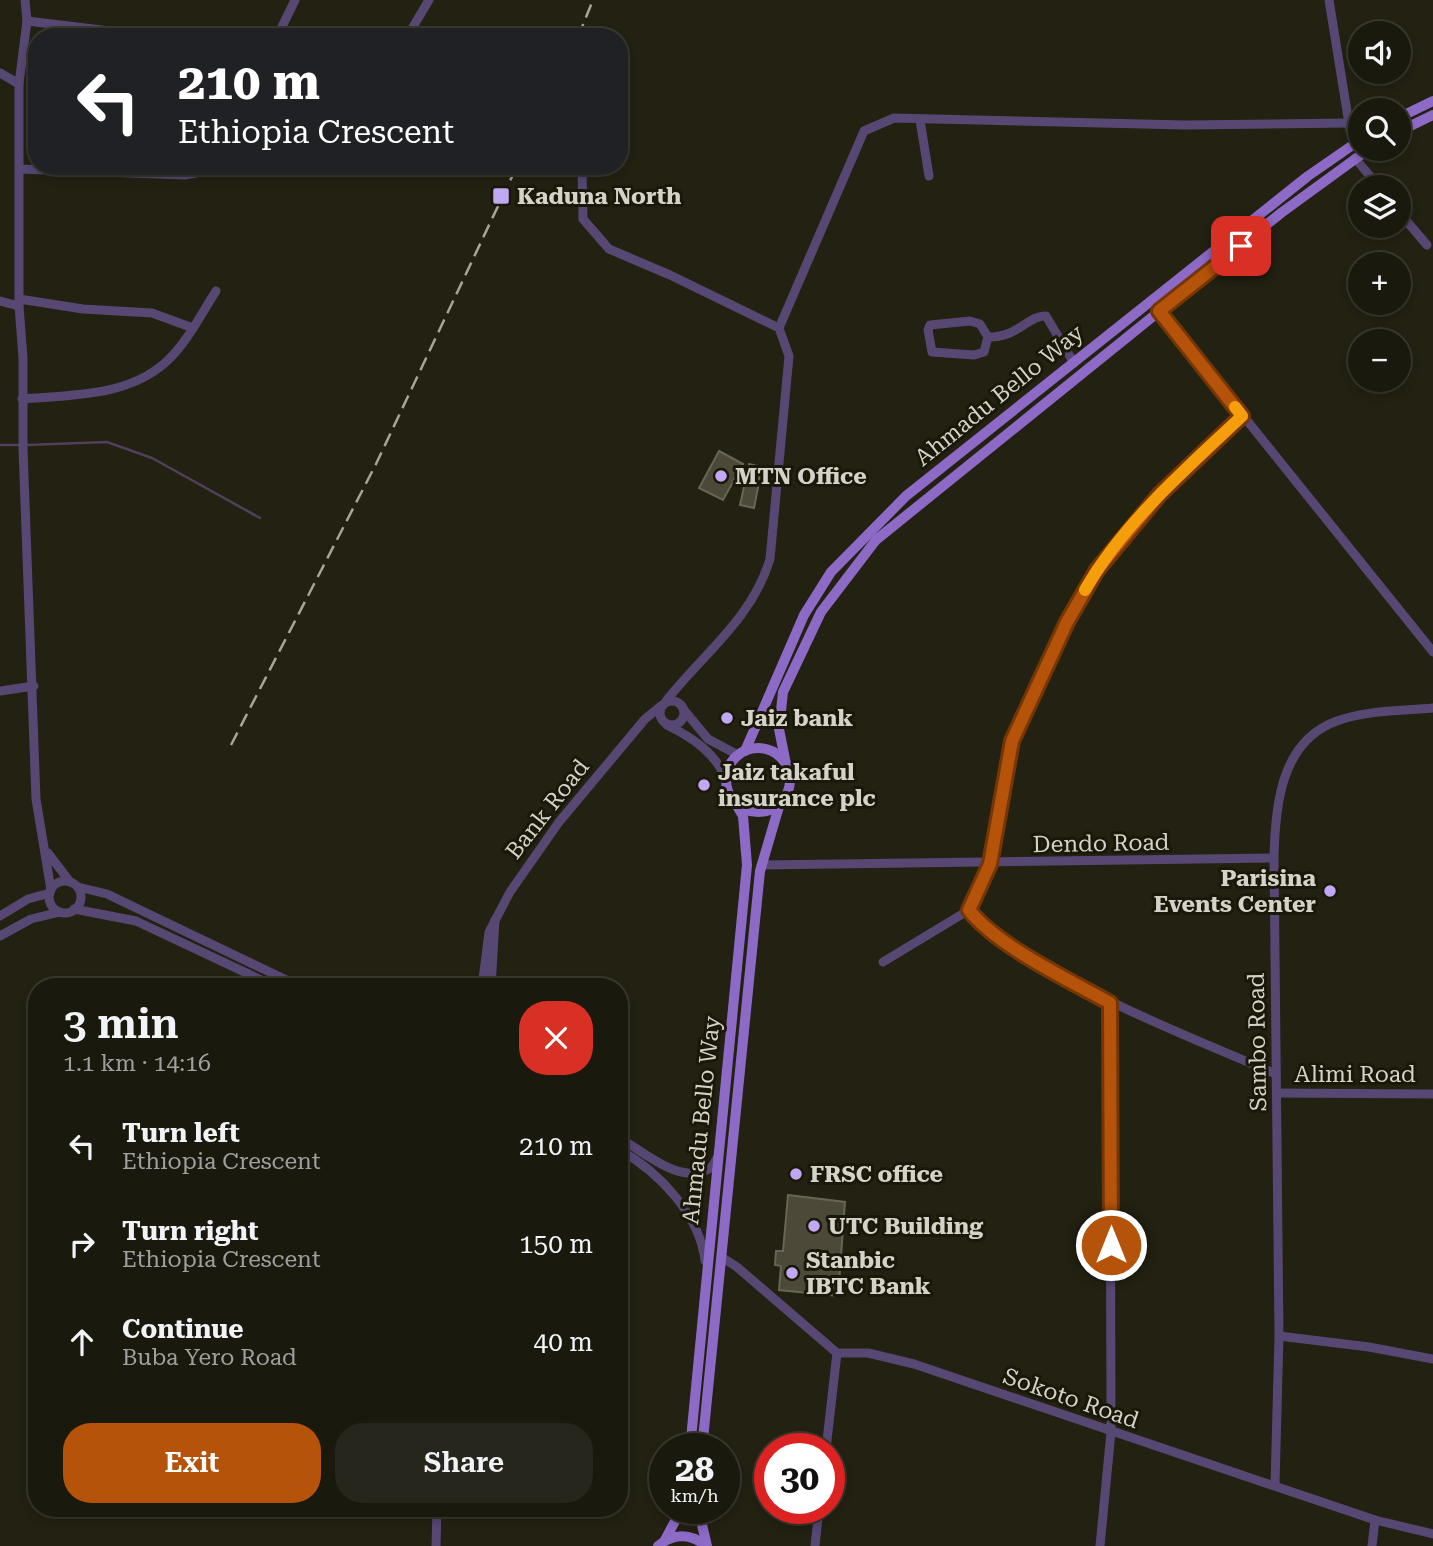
<!DOCTYPE html>
<html lang="en">
<head>
<meta charset="utf-8">
<style>
  body { margin:0; font-family:"Roboto Serif",serif; background:#27261c; color:#f1f3f6; height:100vh; display:flex; flex-direction:column; font-size:26px; white-space:nowrap }
  * { box-sizing:border-box; margin:0 }
  p { font-size:23px; color:#9fa09e }
  .icon { flex:none; width:38px; height:38px; fill:none; stroke:currentColor; stroke-width:2; stroke-linecap:round; stroke-linejoin:round }
  .map { position:relative; flex:1; overflow:hidden }
  .drawer { position:absolute; left:28px; top:978px; width:600px; height:539px; display:flex; flex-direction:column; background:#1a190e; border-radius:28px; box-shadow:0 4px 10px #0003,0 0 0 2px #38382e }
  .drawer>* { flex:none }
  .hud { position:absolute; left:28px; top:28px; width:600px; height:147px; border-radius:28px; box-shadow:0 4px 10px #0003,0 0 0 2px #38382e; background:#202124; color:#fff; overflow:hidden }
  .fabs { position:absolute; left:1348px; top:21px; display:grid; gap:14px }
  .fabs a { display:grid; place-items:center; width:63px; height:63px; border-radius:50%; background:#1a190e; box-shadow:0 4px 10px #0003,0 0 0 2px #38382e; font-size:35px }
  .speed { position:absolute; left:649px; top:1433px; display:flex; gap:14px; font-size:35px; font-weight:700; text-align:center }
  .speed>* { display:grid; place-content:center; width:91px; height:91px; border-radius:50%; background:#1a190e; box-shadow:0 4px 10px #0003,0 0 0 2px #38382e; line-height:1 }
  .speed small { font-size:18px; font-weight:400 }
  .speed .limit { border:10px solid #d22; background:#fff; color:#111 }
  .pin { position:absolute; display:grid; place-items:center; width:60px; height:60px; color:#fff; margin:-30px; border-radius:14px; box-shadow:0 4px 10px #0006 }
  .me { position:absolute; width:77px; margin:-38px; rotate:0deg; stroke-linejoin:round; filter:drop-shadow(0 0 5px #0008) }
  .turn { display:flex; align-items:center; gap:24px; height:147px; padding:0 35px; font-size:32px }
  .turn .icon { width:91px; height:91px; stroke-width:2.5 }
  .turn b { display:block; font-size:49px; line-height:60px }
  .round { display:grid; place-items:center; flex:none; width:74px; height:74px; border-radius:28px; background:#27261c }
  .overview { display:flex; align-items:center; justify-content:space-between; height:119px; padding:0 35px }
  h1 { font-size:42px; font-weight:600; line-height:52px }
  .action { display:flex; gap:14px; margin-top:auto; padding:14px 35px }
  .action a { flex:1; height:80px; border-radius:28px; background:#b45309; color:#fff; font-size:28px; font-weight:600; line-height:80px; text-align:center }
  .action a+a { background:#27261c; color:#f1f3f6 }
  ul { padding:0; list-style:none }
  li { display:flex; align-items:center; gap:21px; height:98px; padding:0 35px }
  li div { flex:1 }
  li b { display:block; font-size:26px }
  li em { font-style:normal }
  .map>svg:first-child { display:block }
  .lines { fill:none; stroke-linecap:round; stroke-linejoin:round }
  .stream { stroke:#4f405c; stroke-width:2.5 }
  .building { fill:#4c4939; stroke:#686554; stroke-width:2 }
  .minor { stroke:#564773; stroke-width:9 }
  .major { stroke:#8d6ac6; stroke-width:10 }
  .rail { stroke:#a7a59a; stroke-width:2.5; stroke-dasharray:14 7; stroke-linecap:butt }
  .route-casing { stroke:#753606; stroke-width:18 }
  .route { stroke:#b45309; stroke-width:12 }
  .slow { stroke:#f59e0b; stroke-width:12 }
  .poi-dot { fill:#c1a8f3; stroke:#1a1809; stroke-width:2.5 }
  .labels { text-anchor:middle; stroke-width:6; stroke-linejoin:round; paint-order:stroke }
  .poi-label { font-size:23px; font-weight:bold; fill:#d4d2c9; stroke:#1a1809; text-anchor:start }
  .street-label { font-size:23px; fill:#d4d2c9; stroke:#1a1809 }
</style>
</head>
<body>
<div class="map">
<svg width="1433" height="1546" viewBox="0 0 1433 1546">
  <rect width="100%" height="100%" fill="#232112"/>
  <g class="lines">
    <!-- stream -->
    <g class="stream">
      <polyline points="0,445 20,445"/>
      <polyline points="27,445 107,442 152,458 260,518"/>
    </g>
  </g>
  <!-- building -->
  <g class="building">
    <polygon points="719,451 743,464 723,500 699,488"/>
    <polygon points="749,464 762,467 754,508 740,505"/>
    <polygon points="788,1195 845,1202 838,1296 779,1290 781,1266 775,1265 776,1251 783,1251"/>
  </g>
  <g class="lines">
    <!-- minor -->
    <g class="minor">
      <polyline points="25,0 27,21"/>
      <polyline points="1329,0 1350,130 1357,142"/>
      <polyline points="277,37 295,0"/>
      <polyline points="407,37 429,0"/>
      <polyline points="0,73 19,84 19,306 23,358 23,449 36,799 51,890"/>
      <polyline points="19,84 27,21 160,37"/>
      <polyline points="920,120 929,176"/>
      <polyline points="1355,158 1379,187"/>
      <path d="M582,166L583,219L609,249L670,275L779,328L789,356L770,559C752,619 703,654 666,701"/>
      <polyline points="20,169 185,175 217,169"/>
      <polyline points="1398,211 1427,245"/>
      <polyline points="19,299 83,309 152,313 193,328"/>
      <polyline points="0,301 19,306"/>
      <polyline points="1159,311 1433,652"/>
      <polygon points="970,321 980,324 988,337 984,352 974,355 932,352 928,330 930,325"/>
      <polyline points="779,328 864,131 894,118 1185,125 1348,123"/>
      <path d="M988,337C1018,338 1028,315 1046,316L1074,363"/>
      <path d="M22,399C71,395 127,397 166,362C187,343 201,314 216,291"/>
      <path d="M1242,416L1160,494L1097,570L1067,622L1012,741L990,864L969,910C982,927 1001,937 1019,949C1099,1003 1188,1036 1276,1074"/>
      <polyline points="0,691 34,686"/>
      <circle cx="672" cy="713" r="12"/>
      <polyline points="683,709 708,739 738,755"/>
      <path d="M667,725C693,738 716,753 726,780"/>
      <polyline points="48,853 70,882"/>
      <polyline points="761,865 1274,858"/>
      <circle cx="65" cy="897" r="16"/>
      <polyline points="78,887 107,894 301,987"/>
      <polyline points="74,909 136,921 276,987"/>
      <polyline points="0,916 28,899 50,893"/>
      <polyline points="0,936 31,919 60,912"/>
      <polyline points="883,962 969,910"/>
      <polyline points="482,987 489,932 510,892 559,822 645,719 662,705"/>
      <polyline points="491,987 495,920"/>
      <polyline points="1277,1093 1433,1094"/>
      <path d="M620,1138C645,1153 682,1187 712,1167L717,1158"/>
      <path d="M620,1150C659,1172 700,1215 705,1261"/>
      <polyline points="723,1258 737,1267 837,1353 868,1353 914,1364 1375,1520 1433,1534"/>
      <polyline points="1279,1336 1369,1347 1433,1359"/>
      <polyline points="826,1449 837,1353"/>
      <path d="M1275,1484L1279,1336L1274,858C1275,808 1280,741 1337,721C1367,710 1402,711 1433,708"/>
      <polyline points="436,1546 437,1508"/>
      <polyline points="815,1546 819,1508"/>
      <polyline points="1100,1546 1111,1432 1110,1003"/>
      <polyline points="1372,1546 1375,1520"/>
    </g>
    <!-- major -->
    <g class="major">
      <polyline points="1398,118 1433,101"/>
      <polyline points="1398,132 1433,115"/>
      <circle cx="758" cy="780" r="32"/>
      <polyline points="745,751 804,615 831,572 906,496 1308,176 1360,140"/>
      <polyline points="786,764 779,729 783,692 821,612 876,540 1281,213 1369,149"/>
      <polyline points="690,1449 747,865 743,816 733,799"/>
      <polyline points="702,1449 760,871 780,803"/>
      <polyline points="698,1508 707,1546"/>
      <polyline points="665,1540 682,1508"/>
      <path d="M658,1546C673,1533 691,1533 706,1546"/>
    </g>
    <!-- rail -->
    <g class="rail">
      <polyline points="578,37 593,0"/>
      <polyline points="231,745 376,464 517,166"/>
    </g>
  </g>
  <g class="lines">
    <defs>
      <path id="route" d="M1111,1245L1110,1003C1069,980 997,946 969,910L990,864L1012,741L1067,622L1097,570L1160,494L1242,416L1159,311L1241,246"/>
    </defs>
    <!-- route casing -->
    <use href="#route" class="route-casing"/>
    <!-- route -->
    <use href="#route" class="route"/>
    <!-- slow -->
    <path class="slow" d="M1085,590C1124,522 1186,469 1242,416L1235,407"/>
  </g>
  <!-- markers -->
  <g class="poi-dot">
    <rect x="492" y="187" width="18" height="18" rx="3.5"/>
    <circle cx="721" cy="476" r="7"/>
    <circle cx="727" cy="718" r="7"/>
    <circle cx="704" cy="785" r="7"/>
    <circle cx="1330" cy="891" r="7"/>
    <circle cx="796" cy="1174" r="7"/>
    <circle cx="814" cy="1226" r="7"/>
    <circle cx="792" cy="1273" r="7"/>
  </g>
  <g class="labels">
    <!-- poi labels -->
    <g class="poi-label">
      <text x="517" y="204">Kaduna North</text>
      <text x="735" y="484">MTN Office</text>
      <text x="741" y="726">Jaiz bank</text>
      <text x="718" y="780">Jaiz takaful<tspan x="718" dy="26">insurance plc</tspan></text>
      <text x="1316" y="886" text-anchor="end">Parisina<tspan x="1316" dy="26">Events Center</tspan></text>
      <text x="810" y="1182">FRSC office</text>
      <text x="828" y="1234">UTC Building</text>
      <text x="806" y="1268">Stanbic<tspan x="806" dy="26">IBTC Bank</tspan></text>
    </g>
    <!-- street labels -->
    <g class="street-label">
      <text transform="translate(999 395) rotate(-39)" y="8">Ahmadu Bello Way</text>
      <text transform="translate(547 809) rotate(-52)" y="8">Bank Road</text>
      <text transform="translate(1101 843) rotate(-1)" y="8">Dendo Road</text>
      <text transform="translate(1257 1042) rotate(-91)" y="8">Sambo Road</text>
      <text x="1355" y="1082">Alimi Road</text>
      <text transform="translate(701 1120) rotate(-84)" y="8">Ahmadu Bello Way</text>
      <text transform="translate(1071 1398) rotate(19)" y="8">Sokoto Road</text>
    </g>
  </g>
</svg>
<div class="fabs">
<a><svg class="icon" aria-label="sound" viewBox="0 0 24 24"><path d="M4 9h4l5-4v14l-5-4H4zM17 9q2 3 0 6"/></svg></a>
<a><svg class="icon" aria-label="search" viewBox="0 0 24 24"><circle cx="10" cy="10" r="6"/><path d="M15 15l6 6"/></svg></a>
<a><svg class="icon" aria-label="layers" viewBox="0 0 24 24"><path d="M12 4l9 5-9 5-9-5zM3 14l9 5 9-5"/></svg></a>
<a>+</a>
<a>−</a>
</div>
<div class="speed"><div>28<small>km/h</small></div><div class="limit">30</div></div>
<div class="pin" style="left:1241px;top:246px;background:#d93025"><svg class="icon" aria-label="arrive" viewBox="0 0 24 24"><path d="M6 21V4h12l-3 4 3 4H6"/></svg></div>
<svg class="me" style="left:1111px;top:1245px" viewBox="-20 -20 40 40"><circle r="17" fill="#b45309" stroke="#fff" stroke-width="3"/><path d="M0-11L8 9 0 5-8 9z" fill="#fff"/></svg>
<div class="hud">
<div class="turn"><svg class="icon" aria-label="left" viewBox="0 0 24 24"><path d="M17 20v-9H6M10 6l-5 5 5 5"/></svg><div><b>210 m</b>Ethiopia Crescent</div></div>
</div>
<section class="drawer">
<div class="overview"><div><h1>3 min</h1><p>1.1 km · 14:16</p></div><a class="round" style="background:#d93025;color:#fff"><svg class="icon" aria-label="close" viewBox="0 0 24 24"><path d="M6 6l12 12M18 6L6 18"/></svg></a></div>
<ul>
<li><svg class="icon" aria-label="left" viewBox="0 0 24 24"><path d="M17 20v-9H6M10 6l-5 5 5 5"/></svg><div><b>Turn left</b><p>Ethiopia Crescent</p></div><em>210 m</em></li>
<li><svg class="icon" aria-label="right" viewBox="0 0 24 24"><path d="M7 20v-9h11M14 6l5 5-5 5"/></svg><div><b>Turn right</b><p>Ethiopia Crescent</p></div><em>150 m</em></li>
<li><svg class="icon" aria-label="ahead" viewBox="0 0 24 24"><path d="M12 20V5M6 11l6-6 6 6"/></svg><div><b>Continue</b><p>Buba Yero Road</p></div><em>40 m</em></li>
</ul>
<div class="action"><a>Exit</a><a>Share</a></div>
</section>
</div>
</body>
</html>
